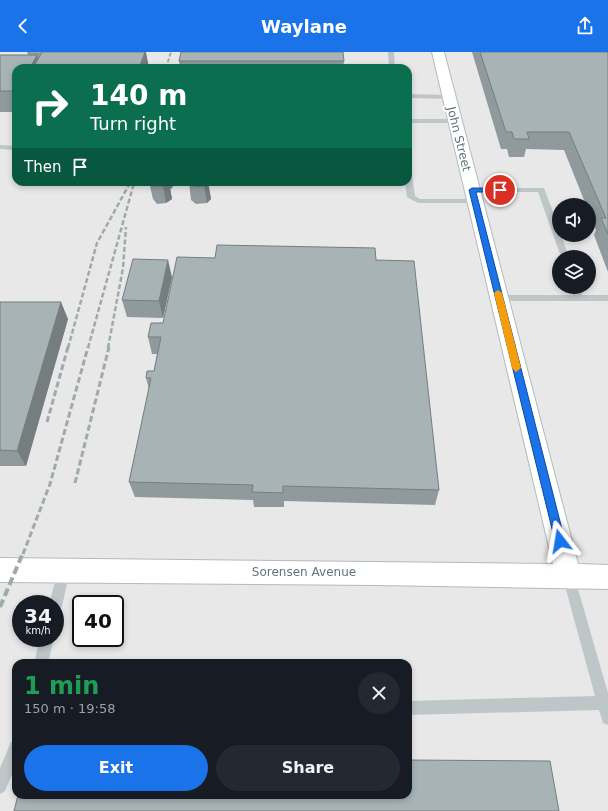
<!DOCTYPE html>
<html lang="en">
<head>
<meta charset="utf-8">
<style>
  body { margin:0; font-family:"DejaVu Sans",sans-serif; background:#242831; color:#f1f3f6; height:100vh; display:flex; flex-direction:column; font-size:15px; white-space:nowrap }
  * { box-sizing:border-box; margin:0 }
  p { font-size:13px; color:#9ea1a6 }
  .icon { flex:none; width:22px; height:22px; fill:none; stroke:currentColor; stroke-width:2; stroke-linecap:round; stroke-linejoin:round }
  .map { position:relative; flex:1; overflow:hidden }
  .panel { position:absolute; left:12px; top:607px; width:400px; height:140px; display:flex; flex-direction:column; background:#171b24; border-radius:12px; box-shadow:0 2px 6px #0003 }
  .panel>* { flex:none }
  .hud { position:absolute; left:12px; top:12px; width:400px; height:122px; border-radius:12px; box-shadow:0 2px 6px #0003; background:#0b6e4f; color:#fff; overflow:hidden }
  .buttons { position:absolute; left:552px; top:146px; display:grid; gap:8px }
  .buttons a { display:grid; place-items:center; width:44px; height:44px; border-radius:50%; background:#171b24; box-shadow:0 2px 6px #0003; font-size:20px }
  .speed { position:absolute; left:12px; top:543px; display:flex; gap:8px; font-size:20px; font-weight:700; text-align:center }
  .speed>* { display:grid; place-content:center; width:52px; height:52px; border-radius:50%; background:#171b24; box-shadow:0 2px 6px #0003; line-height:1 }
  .speed small { font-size:10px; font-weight:400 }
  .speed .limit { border:2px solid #111; border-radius:6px; background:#fff; color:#111 }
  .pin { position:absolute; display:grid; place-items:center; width:34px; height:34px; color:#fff; margin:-17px; border:2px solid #fff; border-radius:50%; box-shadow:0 1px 4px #0007 }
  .me { position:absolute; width:44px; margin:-22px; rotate:346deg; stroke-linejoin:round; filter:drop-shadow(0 0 3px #0008) }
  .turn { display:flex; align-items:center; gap:14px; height:84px; padding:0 12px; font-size:18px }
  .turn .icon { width:52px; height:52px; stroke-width:2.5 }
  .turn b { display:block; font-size:28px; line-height:34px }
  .then { display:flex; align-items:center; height:38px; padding:0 12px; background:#0003; gap:8px; font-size:15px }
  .round { display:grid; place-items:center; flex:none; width:42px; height:42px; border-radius:21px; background:#242831 }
  .head { display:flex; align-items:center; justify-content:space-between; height:68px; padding:0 12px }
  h1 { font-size:24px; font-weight:600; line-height:30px; color:#1e9e55 }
  .cta { display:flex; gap:8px; margin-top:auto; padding:8px 12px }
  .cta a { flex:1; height:46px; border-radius:24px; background:#1a73e8; color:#fff; font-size:16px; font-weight:600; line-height:46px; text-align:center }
  .cta a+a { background:#242831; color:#f1f3f6 }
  header { display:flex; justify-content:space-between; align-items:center; height:52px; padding:0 12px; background:#1a73e8; color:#fff; font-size:18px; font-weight:600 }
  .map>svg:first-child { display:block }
  .built { fill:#e7e8e7; fill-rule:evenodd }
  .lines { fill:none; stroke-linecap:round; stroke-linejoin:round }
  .secondary-casing { stroke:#b2bbbd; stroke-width:2 }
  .lane { fill:#bfc6c8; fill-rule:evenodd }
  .secondary { fill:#fff; fill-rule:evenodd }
  .rail-far3 { stroke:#9faaad; stroke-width:2; stroke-dasharray:4 2; stroke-linecap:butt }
  .rail-far2 { stroke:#9faaad; stroke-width:2.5; stroke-dasharray:5 2.5; stroke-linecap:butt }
  .rail-far1 { stroke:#9faaad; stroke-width:3; stroke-dasharray:6 3; stroke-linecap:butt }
  .rail { stroke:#9faaad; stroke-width:4; stroke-dasharray:8 4; stroke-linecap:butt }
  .wall { fill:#909a9c }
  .shaded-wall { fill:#757d7f }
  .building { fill:#a7b3b5; stroke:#757d7f }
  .route { fill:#1a73e8; stroke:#114b97 }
  .slow { fill:#f59e0b }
  .labels { text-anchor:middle; stroke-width:4; stroke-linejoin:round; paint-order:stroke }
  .street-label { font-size:12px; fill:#5f767b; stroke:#fff }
</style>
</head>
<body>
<header><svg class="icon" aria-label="back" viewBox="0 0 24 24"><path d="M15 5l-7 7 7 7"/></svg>Waylane<svg class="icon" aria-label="share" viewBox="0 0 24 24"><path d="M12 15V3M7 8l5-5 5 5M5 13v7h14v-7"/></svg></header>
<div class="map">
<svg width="608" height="759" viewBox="0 0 608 759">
  <rect width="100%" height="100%" fill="#f9f8f6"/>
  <!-- built -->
  <path class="built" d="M0,0H608V759H0ZM16,16H408V130H16ZM559,153H589V183H559ZM559,205H589V235H559ZM21,552H55V586H21ZM81,552H115V586H81ZM16,611H408V743H16Z"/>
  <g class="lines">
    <defs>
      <polygon id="secondary" points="432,0 444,0 578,512 608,513 608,537 377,533 0,530 0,506 553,512"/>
    </defs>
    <!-- secondary casing -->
    <use href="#secondary" class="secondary-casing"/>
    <!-- lane -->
    <g class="lane">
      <polygon points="388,0 394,0 395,16 389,16"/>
      <polygon points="408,42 449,43 452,45 449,47 408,46"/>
      <polygon points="408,67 455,67 459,69 455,71 408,71"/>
      <polygon points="0,93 16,94 16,98 0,97"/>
      <polygon points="408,121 412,123 415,144 420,147 475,147 479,149 475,151 418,151 407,145 405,130 408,130"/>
      <polygon points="469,136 544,136 559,176 559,183 561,183 569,205 561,205 538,140 469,140"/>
      <polygon points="570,235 580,235 582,243 608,243 608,249 499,249 494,246 499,243 573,243"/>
      <polygon points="64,513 68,515 70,519 62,554 60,558 55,560 55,552 49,552 58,519 60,515"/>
      <polygon points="568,517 573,519 574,523 608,641 608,673 603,671 599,658 408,663 408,649 595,644 562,523 563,519"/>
      <polygon points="40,586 54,586 48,611 34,611"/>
      <polygon points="16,688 16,713 5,739 0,742 0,716 11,690"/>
    </g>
    <!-- secondary -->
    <use href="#secondary" class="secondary"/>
    <!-- rail-far3 -->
    <g class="rail-far3">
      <polyline points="166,16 171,0"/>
      <polyline points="129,132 130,130"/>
      <polyline points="134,132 134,130"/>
    </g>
    <!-- rail-far2 -->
    <g class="rail-far2">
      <polyline points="68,296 97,191 130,131"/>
      <polyline points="88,296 134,131"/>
      <polyline points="108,296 123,216 126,175"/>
    </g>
    <!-- rail-far1 -->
    <g class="rail-far1">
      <polyline points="47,370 68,295"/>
      <polyline points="75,431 109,295"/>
      <polyline points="23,502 50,432 88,295"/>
    </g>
    <!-- rail -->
    <polyline class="rail" points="0,555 23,501"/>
  </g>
  <!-- wall -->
  <g class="wall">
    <polygon points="27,0 146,1 149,16 16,16 16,60 0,60 0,3 28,3"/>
    <polygon points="472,0 608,0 608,220 594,183 596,178 589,161 589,153 586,153 564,98 526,97 524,105 509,105 507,97 501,97"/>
    <polygon points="179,9 344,9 343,16 180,16"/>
    <polygon points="408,74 411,89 408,106"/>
    <polygon points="149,130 174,130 175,131 171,137 170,137 172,147 166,151 157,152 153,147"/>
    <polygon points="189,130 208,130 211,147 207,151 196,152 191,148"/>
    <polygon points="376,208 439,438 435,453 284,449 284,455 254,455 253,448 135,445 129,430 149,337 146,326 154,319 157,302 152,302 148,285 163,271"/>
    <polygon points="172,225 163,266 127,265 122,248"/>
    <polygon points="0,250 68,267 26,414 0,414"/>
  </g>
  <!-- shaded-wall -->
  <g class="shaded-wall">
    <polygon points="137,0 146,0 146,1 149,16 139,16"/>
    <polygon points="37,3 41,16 30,16"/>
    <polygon points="167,130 169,130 172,147 166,151 163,134"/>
    <polygon points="169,130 174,130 175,131 171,137"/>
    <polygon points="208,130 211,147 207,151 204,134"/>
    <polygon points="168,208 172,225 163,266 159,249"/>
    <polygon points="61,250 68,267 26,414 17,399"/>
  </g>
  <!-- building -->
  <g class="building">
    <polygon points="42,0 145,0 139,16 33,16"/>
    <polygon points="181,0 343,0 344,9 179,9"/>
    <polygon points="480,0 608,0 608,182 601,166 606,166 569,80 527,80 529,87 514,87 512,80 506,80"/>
    <polygon points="0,3 37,3 30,16 16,16 16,39 0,39"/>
    <polygon points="408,74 411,89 408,89"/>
    <polygon points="149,130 167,130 163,134 154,134"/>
    <polygon points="189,130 208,130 204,134 194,135"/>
    <polygon points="217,193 375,196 376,208 414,209 439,438 283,434 283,441 252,440 253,433 129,430 151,326 146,326 147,319 154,319 161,285 148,285 151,271 163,271 177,205 215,206"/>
    <polygon points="133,207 168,208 159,249 122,248"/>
    <polygon points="0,250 61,250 17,399 0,398"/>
    <polygon points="408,708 550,709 559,759 14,759 18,743 408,743"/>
  </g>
  <!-- route -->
  <polygon class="route" points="500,136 503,138 502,140 476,140 565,489 563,493 560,494 556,493 555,489 469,138 472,136"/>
  <!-- slow -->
  <polygon class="slow" points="498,238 502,241 521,316 516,320 512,316 494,241"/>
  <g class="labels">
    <!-- street labels -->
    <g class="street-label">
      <text transform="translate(459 87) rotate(76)" y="4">John Street</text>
      <text x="304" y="524">Sorensen Avenue</text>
    </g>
  </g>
</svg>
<div class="buttons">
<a><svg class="icon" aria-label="sound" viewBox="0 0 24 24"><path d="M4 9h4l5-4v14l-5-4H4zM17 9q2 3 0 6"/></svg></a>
<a><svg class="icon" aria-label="layers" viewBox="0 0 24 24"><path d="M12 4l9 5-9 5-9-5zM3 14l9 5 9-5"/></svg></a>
</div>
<div class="speed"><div>34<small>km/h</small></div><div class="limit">40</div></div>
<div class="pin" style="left:500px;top:138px;background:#d93025"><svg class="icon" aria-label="arrive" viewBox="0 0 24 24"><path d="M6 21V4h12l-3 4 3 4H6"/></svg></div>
<svg class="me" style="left:560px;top:489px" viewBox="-20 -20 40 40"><path d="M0-17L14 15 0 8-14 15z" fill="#1a73e8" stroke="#fff" stroke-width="4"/></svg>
<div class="hud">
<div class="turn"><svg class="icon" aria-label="right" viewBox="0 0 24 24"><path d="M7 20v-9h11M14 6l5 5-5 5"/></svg><div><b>140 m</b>Turn right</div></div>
<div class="then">Then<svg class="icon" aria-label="arrive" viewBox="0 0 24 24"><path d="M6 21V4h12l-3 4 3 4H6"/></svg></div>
</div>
<section class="panel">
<div class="head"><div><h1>1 min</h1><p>150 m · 19:58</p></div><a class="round"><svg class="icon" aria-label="close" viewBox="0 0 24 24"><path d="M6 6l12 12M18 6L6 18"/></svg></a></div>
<div class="cta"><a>Exit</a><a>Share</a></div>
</section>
</div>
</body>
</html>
